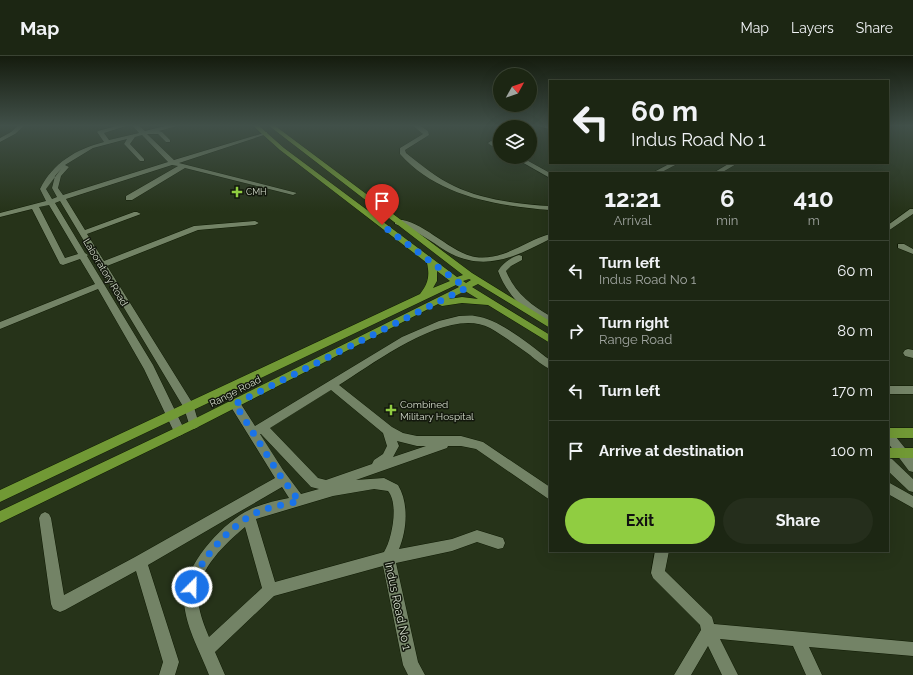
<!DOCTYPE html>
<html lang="en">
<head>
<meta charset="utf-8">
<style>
  body { margin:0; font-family:Raleway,sans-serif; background:#252e1c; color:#f1f3f6; height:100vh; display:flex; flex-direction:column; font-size:15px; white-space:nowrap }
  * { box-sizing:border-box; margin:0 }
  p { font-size:13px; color:#a0a5a0 }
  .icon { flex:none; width:22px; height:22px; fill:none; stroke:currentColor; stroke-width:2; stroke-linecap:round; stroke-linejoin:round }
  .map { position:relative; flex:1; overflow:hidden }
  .sheet { position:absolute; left:549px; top:116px; width:340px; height:380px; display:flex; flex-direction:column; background:#1c2613; border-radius:0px; box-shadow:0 4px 16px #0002,0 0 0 1px #3a4333 }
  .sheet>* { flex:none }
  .hud { position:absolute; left:549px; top:24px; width:340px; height:84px; border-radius:0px; box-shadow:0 4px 16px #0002,0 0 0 1px #3a4333; background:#1c2613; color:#f1f3f6; overflow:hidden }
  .needle { width:26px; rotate:50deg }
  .controls { position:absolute; left:493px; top:12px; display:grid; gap:8px }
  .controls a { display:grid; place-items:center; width:44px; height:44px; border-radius:50%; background:#1c2613; box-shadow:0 4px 16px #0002,0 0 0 1px #3a4333; font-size:20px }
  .pin { position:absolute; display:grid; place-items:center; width:34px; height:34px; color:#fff; margin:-41px -17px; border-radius:50% 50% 50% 0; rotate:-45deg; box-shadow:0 0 4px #0007 }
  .pin .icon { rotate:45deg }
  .me { position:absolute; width:44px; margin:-22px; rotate:23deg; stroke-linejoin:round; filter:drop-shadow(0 0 3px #0008) }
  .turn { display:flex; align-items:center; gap:14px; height:84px; padding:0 16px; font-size:18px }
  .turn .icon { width:52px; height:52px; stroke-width:2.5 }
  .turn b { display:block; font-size:28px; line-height:34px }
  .eta { display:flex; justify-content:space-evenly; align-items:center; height:68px; text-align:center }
  .eta b { font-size:24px; font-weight:700; line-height:28px }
  .action { display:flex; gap:8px; margin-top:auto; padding:8px 16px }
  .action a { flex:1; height:46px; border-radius:24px; background:#90cd41; color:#111; font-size:16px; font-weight:700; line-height:46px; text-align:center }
  .action a+a { background:#252e1c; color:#f1f3f6 }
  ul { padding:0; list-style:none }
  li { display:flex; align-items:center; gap:12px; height:60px; padding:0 16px; border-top:1px solid #3a4333 }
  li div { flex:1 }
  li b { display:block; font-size:15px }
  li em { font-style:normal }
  header { display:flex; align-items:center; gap:24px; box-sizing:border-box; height:56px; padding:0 20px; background:#1c2613; border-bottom:1px solid #3a4333 }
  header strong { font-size:19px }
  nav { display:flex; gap:22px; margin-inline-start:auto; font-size:14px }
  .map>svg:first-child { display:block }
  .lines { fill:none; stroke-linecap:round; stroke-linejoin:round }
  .minor-casing { stroke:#0f1a03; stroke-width:1 }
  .major-casing { stroke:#0f1a03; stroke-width:1 }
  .minor { fill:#738366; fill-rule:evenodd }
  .major { fill:#719935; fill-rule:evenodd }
  .route { stroke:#1a73e8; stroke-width:7; stroke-dasharray:0 12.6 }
  .poi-dot { fill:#90cd41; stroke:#13180d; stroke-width:1.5 }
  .labels { text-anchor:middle; stroke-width:3; stroke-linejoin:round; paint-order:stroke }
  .far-poi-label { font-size:9px; fill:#d2daca; stroke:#13180d; text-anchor:start }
  .street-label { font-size:10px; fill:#d2daca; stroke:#13180d }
  .poi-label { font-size:10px; fill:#d2daca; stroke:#13180d; text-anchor:start }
  .near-street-label { font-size:12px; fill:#d2daca; stroke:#13180d }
</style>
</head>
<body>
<header>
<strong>Map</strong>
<nav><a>Map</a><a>Layers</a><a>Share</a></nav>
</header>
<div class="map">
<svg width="913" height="619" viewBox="0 0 913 619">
  <rect width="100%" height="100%" fill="#263319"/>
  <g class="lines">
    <defs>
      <g id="minor">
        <polygon points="19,69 25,69 15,78 0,86 0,82 11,76"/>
        <path d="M120,69H129L104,77L109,84L139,77L132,69H138L145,75L169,69H178L177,70L159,75L162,76L170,84V86H166L158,78H147L174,104L267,76V78L179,107L297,137L293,139L185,112L132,144H126V140L178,110L172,109L66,143L85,174L134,156H137L141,158L87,178L104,205L194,170L255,165L259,167L255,169L198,174L107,210L193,348L199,368L198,371L194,373L190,371L184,352L60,145L55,147L85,197L88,199L87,200L153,309L185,375L183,378L179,380L175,378L144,313L98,233L0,273V266L95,228L80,203L63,209L60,208L32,153L0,161V157L46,145L40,133C53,107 76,93 104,86L97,76L98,75ZM142,79L168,106L63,139L58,132L61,120L69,111L65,109L93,92L127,83L124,88L125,89L140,105H144V103L130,88L135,81ZM61,113L55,120L52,132L57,141L52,143L46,133ZM49,149L78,198L65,202L39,151Z"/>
        <path d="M412,69H419L428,75L429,79L405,94L406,97C421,109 437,122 454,130C483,144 519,148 550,150V154C497,150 437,140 400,98V92L423,78Z"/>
        <polygon points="533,69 550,69 550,73"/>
        <polygon points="491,85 500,90 500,95 489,88 488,87"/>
        <polygon points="513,101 521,101 550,117 550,122"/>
        <polygon points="671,107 679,107 660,117 652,117"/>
        <polygon points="730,107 738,107 721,117 713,117"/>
        <polygon points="910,153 913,153 913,158 888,175 888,169"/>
        <path d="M395,164C418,160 450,197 475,201C504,205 524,185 550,178V183C515,201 484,217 446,195C429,184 415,173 395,168Z"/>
        <polygon points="898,188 904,188 913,193 913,198 898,192"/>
        <path d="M519,199L522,200V204L511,210L506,215C515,237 531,249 550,260V267C526,260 506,237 498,215C503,207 510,202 519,199Z"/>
        <path d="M459,260C464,260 470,259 475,260C500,263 530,289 550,304V313C543,310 536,304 530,299C517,290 504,280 490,272C448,250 375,307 339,329L392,371L403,377L417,380H461L483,386L550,431V444L476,393L461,390H448L447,392L356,424L384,422L398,429C409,447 407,474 399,493L452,483L477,474L503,482L505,487L503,492L498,493L477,486L452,495L396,507L418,606L425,619H408L403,609L383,510L274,540L215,596L225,619H209C200,595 183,567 184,540C185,509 219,471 245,456C259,448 275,445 289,442L282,431L148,509L179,606L175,619H159L163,606L136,515L65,554L60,556L53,553L51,548L39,462L41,458L45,456L49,458L51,462L64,539L135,501L275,422L231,351L230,348L231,345L235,344L239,345L255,370L402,281L439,265ZM331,334L383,377L387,390L383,398L374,404L372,408L326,424L318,422L270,372ZM260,378H261L311,431L319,433L301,438L283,414ZM397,385L417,390H426L393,401L399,390ZM374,433L388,435C399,448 392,483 384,496L275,526L256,463L333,440ZM245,471L262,532L209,581C204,569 198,554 198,540C199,512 225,488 245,471Z"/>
        <polygon points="908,293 913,294 913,302 905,300 903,297 905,294"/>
        <rect x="888" y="330" width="25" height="8"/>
        <polygon points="888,374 892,376 913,402 913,416 909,415 888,387"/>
        <polygon points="888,402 892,403 913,423 913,436 909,435 888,415"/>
        <polygon points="888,426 913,440 913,452 888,438"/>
        <polygon points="655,495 669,495 665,515 712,561 714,568 913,586 913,600 809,591 822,619 806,619 793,590 720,583 738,619 722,619 708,590 691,619 674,619 701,574 700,569 653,522 651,517"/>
      </g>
      <g id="major">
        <path d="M252,69H258L284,92L457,221L463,219L268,69H274L472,217L550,265V272L478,228L472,231L550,279V287L488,249L462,247L442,250L438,248L198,371L0,467V455L190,365L459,231L456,229L0,446V434L420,238C428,228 430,220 427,207L280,94ZM437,215L450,225L433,232L437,225ZM469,223L471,224L466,227L463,225ZM465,235L478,243L462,241L449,243Z"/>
        <rect x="888" y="372" width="25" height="10"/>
        <rect x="888" y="392" width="25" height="10"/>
      </g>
    </defs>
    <!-- minor casing -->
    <use href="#minor" class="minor-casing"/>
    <!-- major casing -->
    <use href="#major" class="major-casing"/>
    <!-- minor -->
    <use href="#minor" class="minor"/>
    <!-- major -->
    <use href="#major" class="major"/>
  </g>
  <!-- sky -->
  <linearGradient id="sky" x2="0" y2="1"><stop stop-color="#151c0e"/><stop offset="0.45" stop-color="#415049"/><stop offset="1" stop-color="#415049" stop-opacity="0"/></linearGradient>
  <rect width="913" height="155" fill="url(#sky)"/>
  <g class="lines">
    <!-- route -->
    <path class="route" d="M192,531C198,503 236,463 263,454C275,450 288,448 299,445L279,418L235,348L466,232L382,169"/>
  </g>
  <!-- markers -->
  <g class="poi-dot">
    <path d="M235 130h4v4h4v4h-4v4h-4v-4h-4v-4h4z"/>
    <path d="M389 348h4v4h4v4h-4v4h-4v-4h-4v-4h4z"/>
  </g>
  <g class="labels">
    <!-- far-poi labels -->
    <g class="far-poi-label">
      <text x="246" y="139">CMH</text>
    </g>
    <!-- street labels -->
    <g class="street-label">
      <text transform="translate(106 216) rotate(59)" y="4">Laboratory Road</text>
      <text transform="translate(235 335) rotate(-27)" y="4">Range Road</text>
    </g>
    <!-- poi labels -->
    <g class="poi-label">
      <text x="400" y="352">Combined<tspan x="400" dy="12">Military Hospital</tspan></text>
    </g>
    <!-- near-street labels -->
    <g class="near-street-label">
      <text transform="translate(398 550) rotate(78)" y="4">Indus Road No 1</text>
    </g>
  </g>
</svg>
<div class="controls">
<a><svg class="needle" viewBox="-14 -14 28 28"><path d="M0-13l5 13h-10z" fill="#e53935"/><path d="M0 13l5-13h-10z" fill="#a0a5a0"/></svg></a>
<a><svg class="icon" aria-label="layers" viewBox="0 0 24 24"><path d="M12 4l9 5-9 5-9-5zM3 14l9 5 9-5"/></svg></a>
</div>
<div class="pin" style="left:382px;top:169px;background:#d93025"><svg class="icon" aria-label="arrive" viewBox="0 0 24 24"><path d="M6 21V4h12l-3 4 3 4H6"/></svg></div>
<svg class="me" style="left:192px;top:531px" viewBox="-20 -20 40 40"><circle r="17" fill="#1a73e8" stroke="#fff" stroke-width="3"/><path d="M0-11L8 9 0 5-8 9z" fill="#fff"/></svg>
<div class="hud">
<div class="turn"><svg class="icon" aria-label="left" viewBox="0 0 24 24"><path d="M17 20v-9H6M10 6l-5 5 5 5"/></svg><div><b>60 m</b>Indus Road No 1</div></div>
</div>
<section class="sheet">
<div class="eta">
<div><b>12:21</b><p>Arrival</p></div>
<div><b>6</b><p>min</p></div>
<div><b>410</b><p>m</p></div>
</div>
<ul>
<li><svg class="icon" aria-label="left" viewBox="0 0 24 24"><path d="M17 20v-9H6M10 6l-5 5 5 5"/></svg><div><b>Turn left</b><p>Indus Road No 1</p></div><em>60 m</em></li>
<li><svg class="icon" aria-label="right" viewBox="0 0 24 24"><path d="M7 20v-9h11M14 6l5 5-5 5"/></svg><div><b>Turn right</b><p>Range Road</p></div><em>80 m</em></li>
<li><svg class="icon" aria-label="left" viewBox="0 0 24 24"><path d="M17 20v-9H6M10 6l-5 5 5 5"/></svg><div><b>Turn left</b></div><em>170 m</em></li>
<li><svg class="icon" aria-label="arrive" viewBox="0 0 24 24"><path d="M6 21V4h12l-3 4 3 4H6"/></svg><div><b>Arrive at destination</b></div><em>100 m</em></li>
</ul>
<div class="action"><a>Exit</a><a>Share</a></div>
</section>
</div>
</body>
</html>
